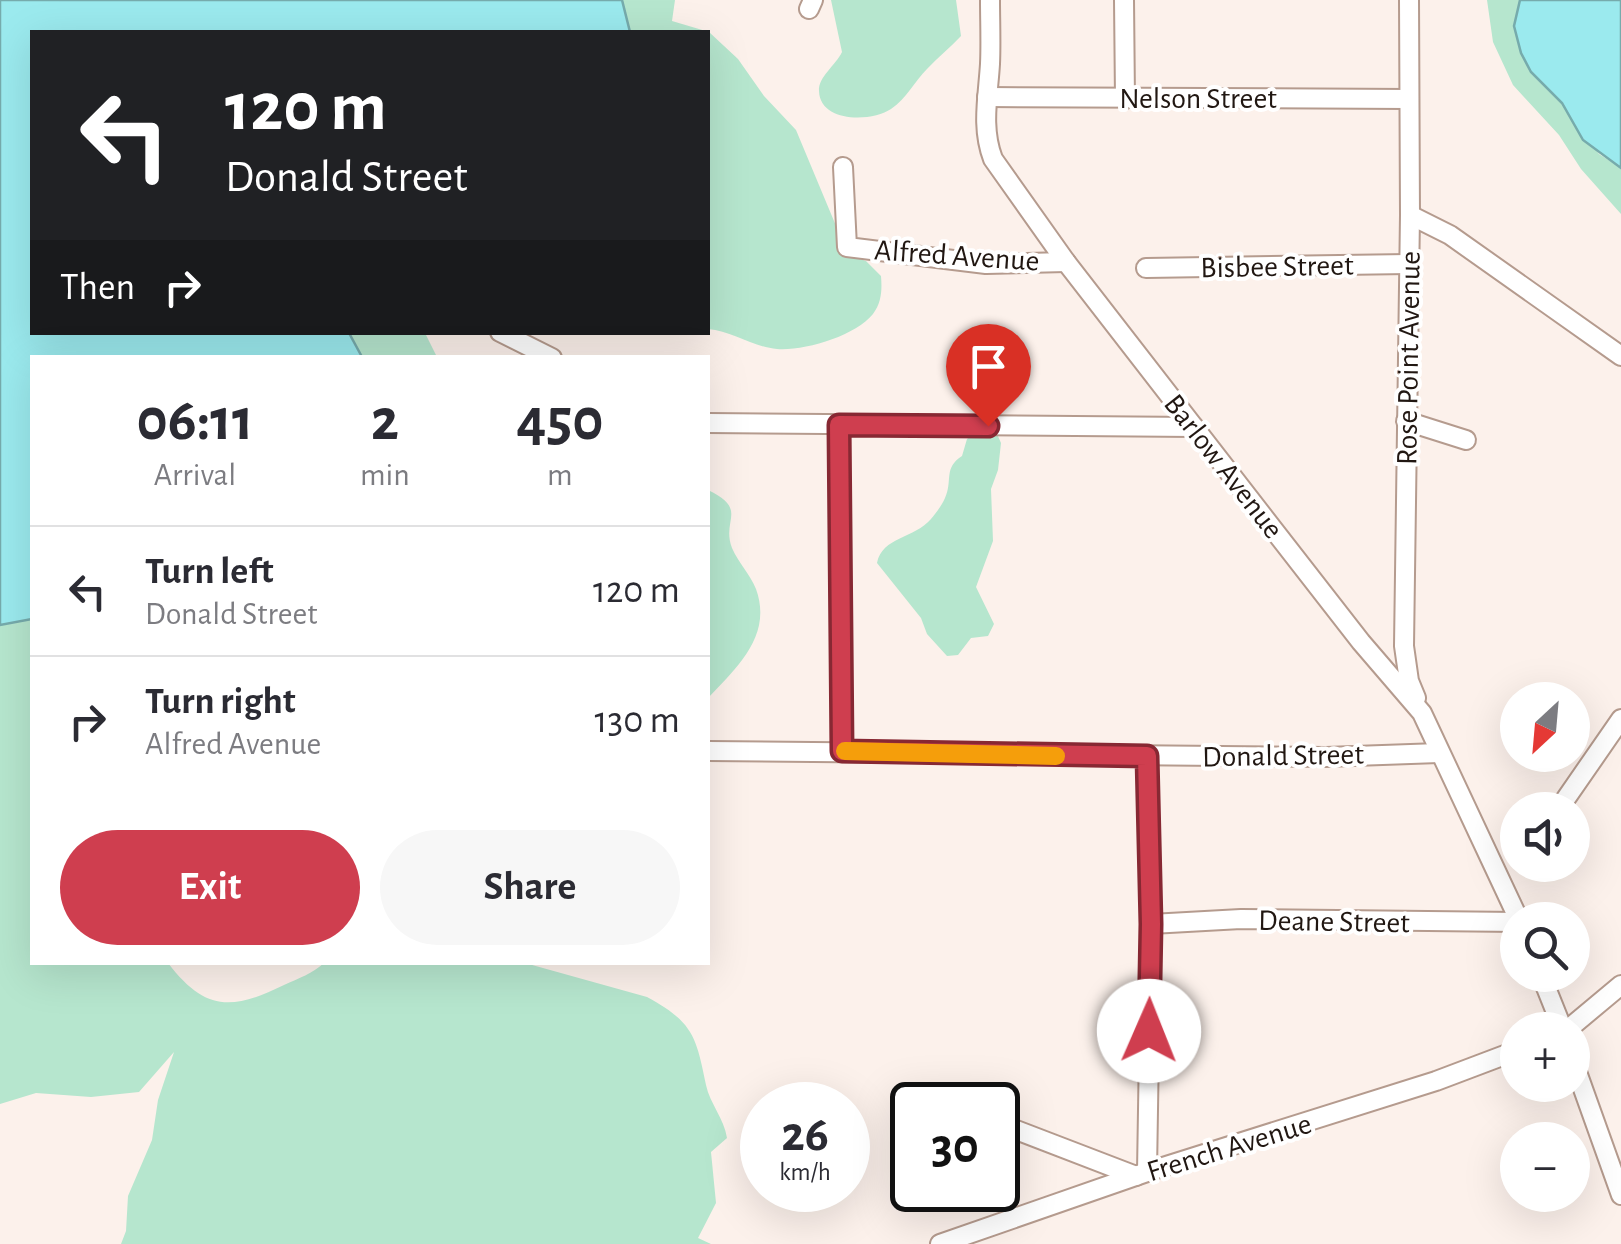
<!DOCTYPE html>
<html lang="en">
<head>
<meta charset="utf-8">
<style>
  body { margin:0; font-family:"Alegreya Sans",sans-serif; background:#f7f7f7; color:#2b2b33; height:100vh; display:flex; flex-direction:column; font-size:38px; white-space:nowrap }
  * { box-sizing:border-box; margin:0 }
  p { font-size:32px; color:#7c7c81 }
  .icon { flex:none; width:55px; height:55px; fill:none; stroke:currentColor; stroke-width:2; stroke-linecap:round; stroke-linejoin:round }
  .map { position:relative; flex:1; overflow:hidden }
  .sheet { position:absolute; left:30px; top:355px; width:680px; height:610px; display:flex; flex-direction:column; background:#fff; border-radius:0px; box-shadow:0 10px 40px #0002 }
  .sheet>* { flex:none }
  .banner { position:absolute; left:30px; top:30px; width:680px; height:305px; border-radius:0px; box-shadow:0 10px 40px #0002; background:#202124; color:#fff; overflow:hidden }
  .needle { width:65px; rotate:206deg }
  .controls { position:absolute; left:1500px; top:682px; display:grid; gap:20px }
  .controls a { display:grid; place-items:center; width:90px; height:90px; border-radius:50%; background:#fff; box-shadow:0 10px 40px #0002; font-size:50px }
  .speed { position:absolute; left:740px; top:1082px; display:flex; gap:20px; font-size:50px; font-weight:700; text-align:center }
  .speed>* { display:grid; place-content:center; width:130px; height:130px; border-radius:50%; background:#fff; box-shadow:0 10px 40px #0002; line-height:1 }
  .speed small { font-size:25px; font-weight:400 }
  .speed .limit { border:5px solid #111; border-radius:15px; background:#fff; color:#111 }
  .pin { position:absolute; display:grid; place-items:center; width:85px; height:85px; color:#fff; margin:-102px -42px; border-radius:50% 50% 50% 0; rotate:-45deg; box-shadow:0 0 10px #0007 }
  .pin .icon { rotate:45deg }
  .me { position:absolute; width:110px; margin:-55px; rotate:1deg; stroke-linejoin:round; filter:drop-shadow(0 0 8px #0008) }
  .turn { display:flex; align-items:center; gap:35px; height:210px; padding:0 30px; font-size:45px }
  .turn .icon { width:130px; height:130px; stroke-width:2.5 }
  .turn b { display:block; font-size:70px; line-height:85px }
  .then { display:flex; align-items:center; height:95px; padding:0 30px; background:#0003; gap:20px; font-size:38px }
  .eta { display:flex; justify-content:space-evenly; align-items:center; height:170px; text-align:center }
  .eta b { font-size:60px; font-weight:700; line-height:70px }
  .primary-button { display:flex; gap:20px; margin-top:auto; padding:20px 30px }
  .primary-button a { flex:1; height:115px; border-radius:60px; background:#cf3e4f; color:#fff; font-size:40px; font-weight:700; line-height:115px; text-align:center }
  .primary-button a+a { background:#f7f7f7; color:#2b2b33 }
  ul { padding:0; list-style:none }
  li { display:flex; align-items:center; gap:30px; height:130px; padding:0 30px; border-top:2px solid #e1e1e2 }
  li div { flex:1 }
  li b { display:block; font-size:38px }
  li em { font-style:normal }
  .map>svg:first-child { display:block }
  .green { fill:#b6e6ce }
  .water { fill:#9beaee; stroke:#76abac; stroke-width:2.5 }
  .lines { fill:none; stroke-linecap:round; stroke-linejoin:round }
  .minor-casing { stroke:#b59b8e; stroke-width:22 }
  .minor { stroke:#fff; stroke-width:18 }
  .route-casing { stroke:#872833; stroke-width:25 }
  .route { stroke:#cf3e4f; stroke-width:18 }
  .slow { stroke:#f59e0b; stroke-width:18 }
  .labels { text-anchor:middle; stroke-width:8; stroke-linejoin:round; paint-order:stroke }
  .street-label { font-size:30px; fill:#211712; stroke:#fff }
</style>
</head>
<body>
<div class="map">
<svg width="1621" height="1244" viewBox="0 0 1621 1244">
  <rect width="100%" height="100%" fill="#fcf1eb"/>
  <!-- green -->
  <g class="green">
    <path d="M622,0H675L672,21L709,32L738,59L764,96L796,130L839,233V252L866,261L881,276C882,289 882,302 873,314C855,336 805,351 777,349C753,347 732,331 708,329V32H630Z"/>
    <path d="M831,0H956L961,36C950,48 938,57 927,69C914,82 907,98 891,109C872,122 820,123 819,91C818,77 836,65 842,52Z"/>
    <polygon points="1487,0 1520,0 1514,26 1531,72 1550,88 1599,154 1621,168 1621,214 1581,169 1559,135 1513,85 1493,42"/>
    <polygon points="349,333 425,333 437,357 362,357"/>
    <path d="M973,434H997L1001,443L998,470L991,489L993,541L976,587L994,624L988,636L971,638L958,655L947,656L927,634L921,618L877,563C882,537 915,538 931,519C936,513 942,505 945,498C953,481 943,468 962,456L967,439Z"/>
    <path d="M708,490C749,510 721,519 732,548C738,562 750,574 756,589C773,636 736,668 708,698Z"/>
    <path d="M32,619V962L168,963C205,1011 231,1011 284,985C299,978 312,974 325,962L525,963L647,997C693,1022 696,1036 706,1085C710,1104 724,1118 727,1138L711,1152L716,1203L698,1238L711,1244H121L126,1231L128,1196L152,1140L158,1100L174,1052L139,1092L91,1097L36,1093L0,1104V625Z"/>
  </g>
  <!-- water -->
  <g class="water">
    <polygon points="0,0 622,0 630,32 32,32 32,332 349,333 362,357 32,358 32,619 0,625"/>
    <polygon points="1520,0 1621,0 1621,168 1583,140 1562,103 1531,72 1521,53 1514,26"/>
  </g>
  <g class="lines">
    <defs>
      <g id="minor">
        <path d="M990,0C990,21 991,43 990,64C988,97 981,128 993,159L1066,262L1273,529L1361,642L1422,713L1519,920"/>
        <polyline points="1124,0 1125,99"/>
        <polyline points="1409,0 1410,215 1404,646 1409,681 1416,698"/>
        <polyline points="809,9 813,0"/>
        <polyline points="987,97 1409,99"/>
        <polyline points="843,167 847,247 986,264 1066,262"/>
        <polyline points="1410,215 1450,235 1621,356"/>
        <polyline points="1146,268 1409,264"/>
        <polyline points="500,332 552,358"/>
        <polyline points="1406,421 1466,440"/>
        <polyline points="708,423 1194,427"/>
        <polyline points="839,425 842,751"/>
        <polyline points="708,751 1326,757 1439,753"/>
        <polyline points="1558,810 1621,719"/>
        <polyline points="1151,924 1241,919 1518,922"/>
        <polyline points="1541,975 1563,1030"/>
        <polyline points="1567,1030 1621,985"/>
        <polyline points="1572,1058 1621,1195"/>
        <polyline points="921,1098 943,1105"/>
        <polyline points="998,1123 1136,1176"/>
        <polyline points="1147,1172 1151,924 1147,756"/>
        <polyline points="940,1244 1147,1172 1436,1081 1518,1050"/>
      </g>
    </defs>
    <!-- minor casing -->
    <use href="#minor" class="minor-casing"/>
    <!-- minor -->
    <use href="#minor" class="minor"/>
  </g>
  <g class="lines">
    <defs>
      <polyline id="route" points="988,426 839,425 842,751 1147,756 1151,924 1149,1031"/>
    </defs>
    <!-- route casing -->
    <use href="#route" class="route-casing"/>
    <!-- route -->
    <use href="#route" class="route"/>
    <!-- slow -->
    <polyline class="slow" points="845,751 1056,756"/>
  </g>
  <g class="labels">
    <!-- street labels -->
    <g class="street-label">
      <text x="1198" y="108">Nelson Street</text>
      <text transform="translate(957 255) rotate(4)" y="10">Alfred Avenue</text>
      <text transform="translate(1277 266) rotate(-1)" y="10">Bisbee Street</text>
      <text transform="translate(1408 358) rotate(-89)" y="10">Rose Point Avenue</text>
      <text transform="translate(1224 466) rotate(52)" y="10">Barlow Avenue</text>
      <text transform="translate(1283 755) rotate(-1)" y="10">Donald Street</text>
      <text transform="translate(1334 921) rotate(1)" y="10">Deane Street</text>
      <text transform="translate(1229 1147) rotate(-17)" y="10">French Avenue</text>
    </g>
  </g>
</svg>
<div class="controls">
<a><svg class="needle" viewBox="-14 -14 28 28"><path d="M0-13l5 13h-10z" fill="#e53935"/><path d="M0 13l5-13h-10z" fill="#7c7c81"/></svg></a>
<a><svg class="icon" aria-label="sound" viewBox="0 0 24 24"><path d="M4 9h4l5-4v14l-5-4H4zM17 9q2 3 0 6"/></svg></a>
<a><svg class="icon" aria-label="search" viewBox="0 0 24 24"><circle cx="10" cy="10" r="6"/><path d="M15 15l6 6"/></svg></a>
<a>+</a>
<a>−</a>
</div>
<div class="speed"><div>26<small>km/h</small></div><div class="limit">30</div></div>
<div class="pin" style="left:988px;top:426px;background:#d93025"><svg class="icon" aria-label="arrive" viewBox="0 0 24 24"><path d="M6 21V4h12l-3 4 3 4H6"/></svg></div>
<svg class="me" style="left:1149px;top:1031px" viewBox="-20 -20 40 40"><circle r="19" fill="#fff"/><path d="M0-13L10 11 0 6-10 11z" fill="#cf3e4f"/></svg>
<div class="banner">
<div class="turn"><svg class="icon" aria-label="left" viewBox="0 0 24 24"><path d="M17 20v-9H6M10 6l-5 5 5 5"/></svg><div><b>120 m</b>Donald Street</div></div>
<div class="then">Then<svg class="icon" aria-label="right" viewBox="0 0 24 24"><path d="M7 20v-9h11M14 6l5 5-5 5"/></svg></div>
</div>
<section class="sheet">
<div class="eta">
<div><b>06:11</b><p>Arrival</p></div>
<div><b>2</b><p>min</p></div>
<div><b>450</b><p>m</p></div>
</div>
<ul>
<li><svg class="icon" aria-label="left" viewBox="0 0 24 24"><path d="M17 20v-9H6M10 6l-5 5 5 5"/></svg><div><b>Turn left</b><p>Donald Street</p></div><em>120 m</em></li>
<li><svg class="icon" aria-label="right" viewBox="0 0 24 24"><path d="M7 20v-9h11M14 6l5 5-5 5"/></svg><div><b>Turn right</b><p>Alfred Avenue</p></div><em>130 m</em></li>
</ul>
<div class="primary-button"><a>Exit</a><a>Share</a></div>
</section>
</div>
</body>
</html>
